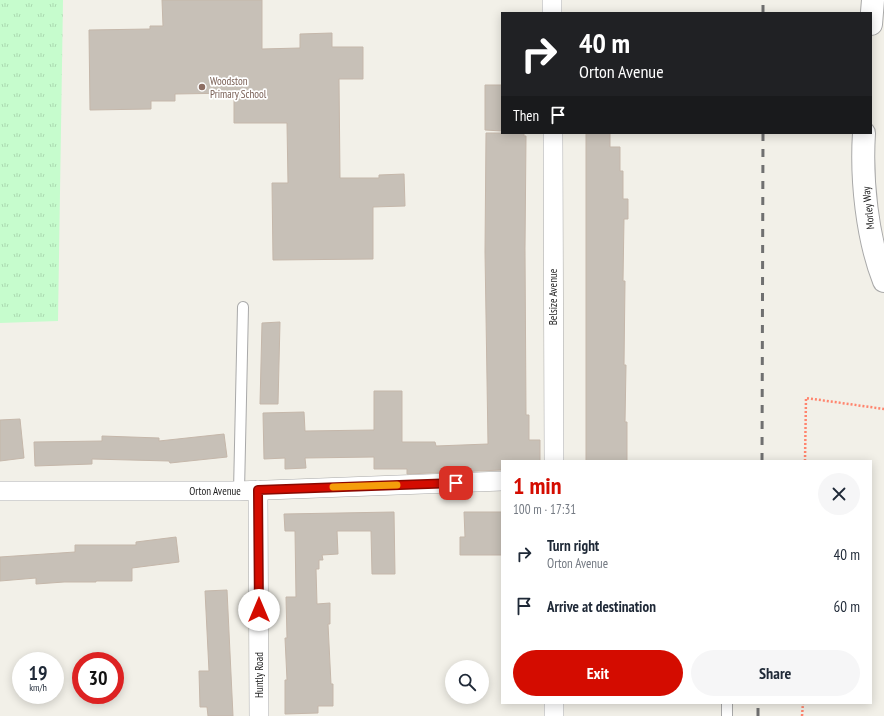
<!DOCTYPE html>
<html lang="en">
<head>
<meta charset="utf-8">
<style>
  body { margin:0; font-family:"PT Sans Narrow",sans-serif; background:#f6f6f7; color:#1f2937; height:100vh; display:flex; flex-direction:column; font-size:15px; white-space:nowrap }
  * { box-sizing:border-box; margin:0 }
  p { font-size:13px; color:#747a83 }
  .icon { flex:none; width:22px; height:22px; fill:none; stroke:currentColor; stroke-width:2; stroke-linecap:round; stroke-linejoin:round }
  .map { position:relative; flex:1; overflow:hidden }
  .drawer { position:absolute; left:501px; top:460px; width:371px; height:244px; display:flex; flex-direction:column; background:#fff; border-radius:0px; box-shadow:0 2px 10px #0003 }
  .drawer>* { flex:none }
  .hud { position:absolute; left:501px; top:12px; width:371px; height:122px; border-radius:0px; box-shadow:0 2px 10px #0003; background:#202124; color:#fff; overflow:hidden }
  .fabs { position:absolute; left:445px; top:660px; display:grid; gap:8px }
  .fabs a { display:grid; place-items:center; width:44px; height:44px; border-radius:50%; background:#fff; box-shadow:0 2px 10px #0003; font-size:20px }
  .speed { position:absolute; left:12px; top:652px; display:flex; gap:8px; font-size:20px; font-weight:700; text-align:center }
  .speed>* { display:grid; place-content:center; width:52px; height:52px; border-radius:50%; background:#fff; box-shadow:0 2px 10px #0003; line-height:1 }
  .speed small { font-size:10px; font-weight:400 }
  .speed .limit { border:6px solid #d22; background:#fff; color:#111 }
  .pin { position:absolute; display:grid; place-items:center; width:34px; height:34px; color:#fff; margin:-17px; border-radius:8px; box-shadow:0 2px 6px #0006 }
  .me { position:absolute; width:44px; margin:-22px; rotate:0deg; stroke-linejoin:round; filter:drop-shadow(0 0 3px #0008) }
  .turn { display:flex; align-items:center; gap:14px; height:84px; padding:0 12px; font-size:18px }
  .turn .icon { width:52px; height:52px; stroke-width:2.5 }
  .turn b { display:block; font-size:28px; line-height:34px }
  .then { display:flex; align-items:center; height:38px; padding:0 12px; background:#0003; gap:8px; font-size:15px }
  .round { display:grid; place-items:center; flex:none; width:42px; height:42px; border-radius:21px; background:#f6f6f7 }
  .summary { display:flex; align-items:center; justify-content:space-between; height:68px; padding:0 12px }
  h1 { font-size:24px; font-weight:700; line-height:30px; color:#d40c00 }
  .button { display:flex; gap:8px; margin-top:auto; padding:8px 12px }
  .button a { flex:1; height:46px; border-radius:24px; background:#d40c00; color:#fff; font-size:16px; font-weight:700; line-height:46px; text-align:center }
  .button a+a { background:#f6f6f7; color:#1f2937 }
  ul { padding:0; list-style:none }
  li { display:flex; align-items:center; gap:12px; height:52px; padding:0 12px }
  li div { flex:1 }
  li b { display:block; font-size:15px }
  li em { font-style:normal }
  .map>svg:first-child { display:block }
  .park { fill:url(#park-tufts) }
  .building { fill:#c7c0b7; stroke:#c5b7aa }
  .lines { fill:none; stroke-linecap:round; stroke-linejoin:round }
  .service-casing { stroke:#a9a9a9; stroke-width:12 }
  .minor-casing { stroke:#a9a9a9; stroke-width:20 }
  .tertiary-casing { stroke:#a9a9a9; stroke-width:24 }
  .path { stroke:#ff846d; stroke-width:2.5; stroke-dasharray:2 2; stroke-linecap:butt }
  .service { stroke:#fff; stroke-width:10 }
  .minor { stroke:#fff; stroke-width:19 }
  .tertiary { stroke:#fff; stroke-width:22 }
  .rail { stroke:#707070; stroke-width:3; stroke-dasharray:8 8; stroke-linecap:butt }
  .route-casing { stroke:#8a0800; stroke-width:10 }
  .route { stroke:#d40c00; stroke-width:7 }
  .slow { stroke:#f59e0b; stroke-width:7 }
  .education-dot { fill:#8d6e63; stroke:#fff; stroke-width:1.5 }
  .labels { text-anchor:middle; stroke-width:3.5; stroke-linejoin:round; paint-order:stroke }
  .education-label { font-size:11px; fill:#785e54; stroke:#fff; text-anchor:start }
  .street-label { font-size:11px; fill:#222; stroke:#fff }
</style>
</head>
<body>
<div class="map">
<svg width="884" height="716" viewBox="0 0 884 716">
  <defs>
    <pattern id="park-tufts" width="24" height="20" patternUnits="userSpaceOnUse"><rect width="24" height="20" fill="#c6fccd"/><path d="M3 7l-1-3M5 7V3M7 7l1-3M15 17l-1-3M17 17v-4M19 17l1-3" fill="none" stroke="#aad8b0"/></pattern>
  </defs>
  <rect width="100%" height="100%" fill="#f2f0e8"/>
  <!-- park -->
  <polygon class="park" points="0,0 63,0 58,321 0,323"/>
  <!-- building -->
  <g class="building">
    <polygon points="162,0 262,0 262,49 300,48 300,34 332,33 332,47 363,47 363,79 339,79 340,178 379,178 379,175 404,174 405,206 373,207 373,259 273,260 272,183 288,183 287,123 234,123 234,93 175,94 175,101 151,101 151,109 90,110 89,30 150,29 150,26 163,26"/>
    <polygon points="485,85 502,85 502,131 485,130"/>
    <polygon points="486,133 524,133 524,136 526,136 525,248 526,415 529,415 529,440 540,440 540,461 502,461 502,470 407,474 407,469 374,469 374,457 305,458 306,468 285,469 285,458 264,459 263,413 304,412 305,431 374,430 374,391 402,391 402,442 435,442 436,446 488,444 485,252"/>
    <polygon points="586,133 610,133 610,147 620,147 620,171 623,171 623,199 628,199 628,219 624,219 623,281 625,281 624,365 626,365 625,422 627,422 627,461 586,461"/>
    <polygon points="280,322 278,404 260,404 262,323"/>
    <polygon points="20,419 24,458 0,461 0,420"/>
    <polygon points="224,434 227,457 170,463 169,461 92,459 92,464 35,466 34,442 102,441 102,436 159,438 159,441"/>
    <polygon points="394,512 395,574 372,574 371,531 337,531 338,554 322,555 323,560 319,560 319,569 316,569 317,604 330,603 330,624 328,624 331,684 333,684 333,706 318,706 318,713 285,714 285,680 287,680 285,638 287,638 286,597 296,597 295,531 285,531 284,514"/>
    <polygon points="464,512 502,512 502,555 460,555 460,537 465,537"/>
    <polygon points="176,537 179,562 132,568 132,581 96,581 96,582 64,582 36,584 36,578 0,581 0,557 75,552 75,545 136,545 136,542"/>
    <polygon points="227,590 233,716 208,716 207,707 200,707 199,671 209,671 205,591"/>
  </g>
  <g class="lines">
    <defs>
      <g id="service">
        <polyline points="239,491 243,307"/>
        <polyline points="727,716 727,703"/>
      </g>
      <g id="minor">
        <polyline points="552,0 552,13"/>
        <polyline points="553,133 554,461"/>
        <polyline points="258,490 259,716"/>
        <polyline points="0,491 239,491 502,481"/>
        <polyline points="554,703 554,716"/>
      </g>
      <g id="tertiary">
        <polyline points="871,24 873,0"/>
        <path d="M864,133C861,179 867,238 884,281"/>
      </g>
    </defs>
    <!-- service casing -->
    <use href="#service" class="service-casing"/>
    <!-- minor casing -->
    <use href="#minor" class="minor-casing"/>
    <!-- tertiary casing -->
    <use href="#tertiary" class="tertiary-casing"/>
    <!-- path -->
    <g class="path">
      <polyline points="805,461 806,398 884,409"/>
      <polyline points="802,716 803,703"/>
    </g>
    <!-- service -->
    <use href="#service" class="service"/>
    <!-- minor -->
    <use href="#minor" class="minor"/>
    <!-- tertiary -->
    <use href="#tertiary" class="tertiary"/>
    <!-- rail -->
    <g class="rail">
      <polyline points="763,13 763,0"/>
      <polyline points="762,461 763,133"/>
      <polyline points="758,716 758,703"/>
    </g>
  </g>
  <g class="lines">
    <defs>
      <polyline id="route" points="259,610 258,490 456,483"/>
    </defs>
    <!-- route casing -->
    <use href="#route" class="route-casing"/>
    <!-- route -->
    <use href="#route" class="route"/>
    <!-- slow -->
    <polyline class="slow" points="333,487 397,485"/>
  </g>
  <!-- markers -->
  <circle class="education-dot" cx="202" cy="87" r="4"/>
  <g class="labels">
    <!-- education labels -->
    <g class="education-label">
      <text x="210" y="85">Woodston<tspan x="210" dy="13">Primary School</tspan></text>
    </g>
    <!-- street labels -->
    <g class="street-label">
      <text transform="translate(868 208) rotate(-96)" y="4">Morley Way</text>
      <text transform="translate(553 297) rotate(-90)" y="4">Belsize Avenue</text>
      <text x="215" y="495">Orton Avenue</text>
      <text transform="translate(259 675) rotate(-90)" y="4">Huntly Road</text>
    </g>
  </g>
</svg>
<div class="fabs">
<a><svg class="icon" aria-label="search" viewBox="0 0 24 24"><circle cx="10" cy="10" r="6"/><path d="M15 15l6 6"/></svg></a>
</div>
<div class="speed"><div>19<small>km/h</small></div><div class="limit">30</div></div>
<div class="pin" style="left:456px;top:483px;background:#d93025"><svg class="icon" aria-label="arrive" viewBox="0 0 24 24"><path d="M6 21V4h12l-3 4 3 4H6"/></svg></div>
<svg class="me" style="left:259px;top:610px" viewBox="-20 -20 40 40"><circle r="19" fill="#fff"/><path d="M0-13L10 11 0 6-10 11z" fill="#d40c00"/></svg>
<div class="hud">
<div class="turn"><svg class="icon" aria-label="right" viewBox="0 0 24 24"><path d="M7 20v-9h11M14 6l5 5-5 5"/></svg><div><b>40 m</b>Orton Avenue</div></div>
<div class="then">Then<svg class="icon" aria-label="arrive" viewBox="0 0 24 24"><path d="M6 21V4h12l-3 4 3 4H6"/></svg></div>
</div>
<section class="drawer">
<div class="summary"><div><h1>1 min</h1><p>100 m · 17:31</p></div><a class="round"><svg class="icon" aria-label="close" viewBox="0 0 24 24"><path d="M6 6l12 12M18 6L6 18"/></svg></a></div>
<ul>
<li><svg class="icon" aria-label="right" viewBox="0 0 24 24"><path d="M7 20v-9h11M14 6l5 5-5 5"/></svg><div><b>Turn right</b><p>Orton Avenue</p></div><em>40 m</em></li>
<li><svg class="icon" aria-label="arrive" viewBox="0 0 24 24"><path d="M6 21V4h12l-3 4 3 4H6"/></svg><div><b>Arrive at destination</b></div><em>60 m</em></li>
</ul>
<div class="button"><a>Exit</a><a>Share</a></div>
</section>
</div>
</body>
</html>
